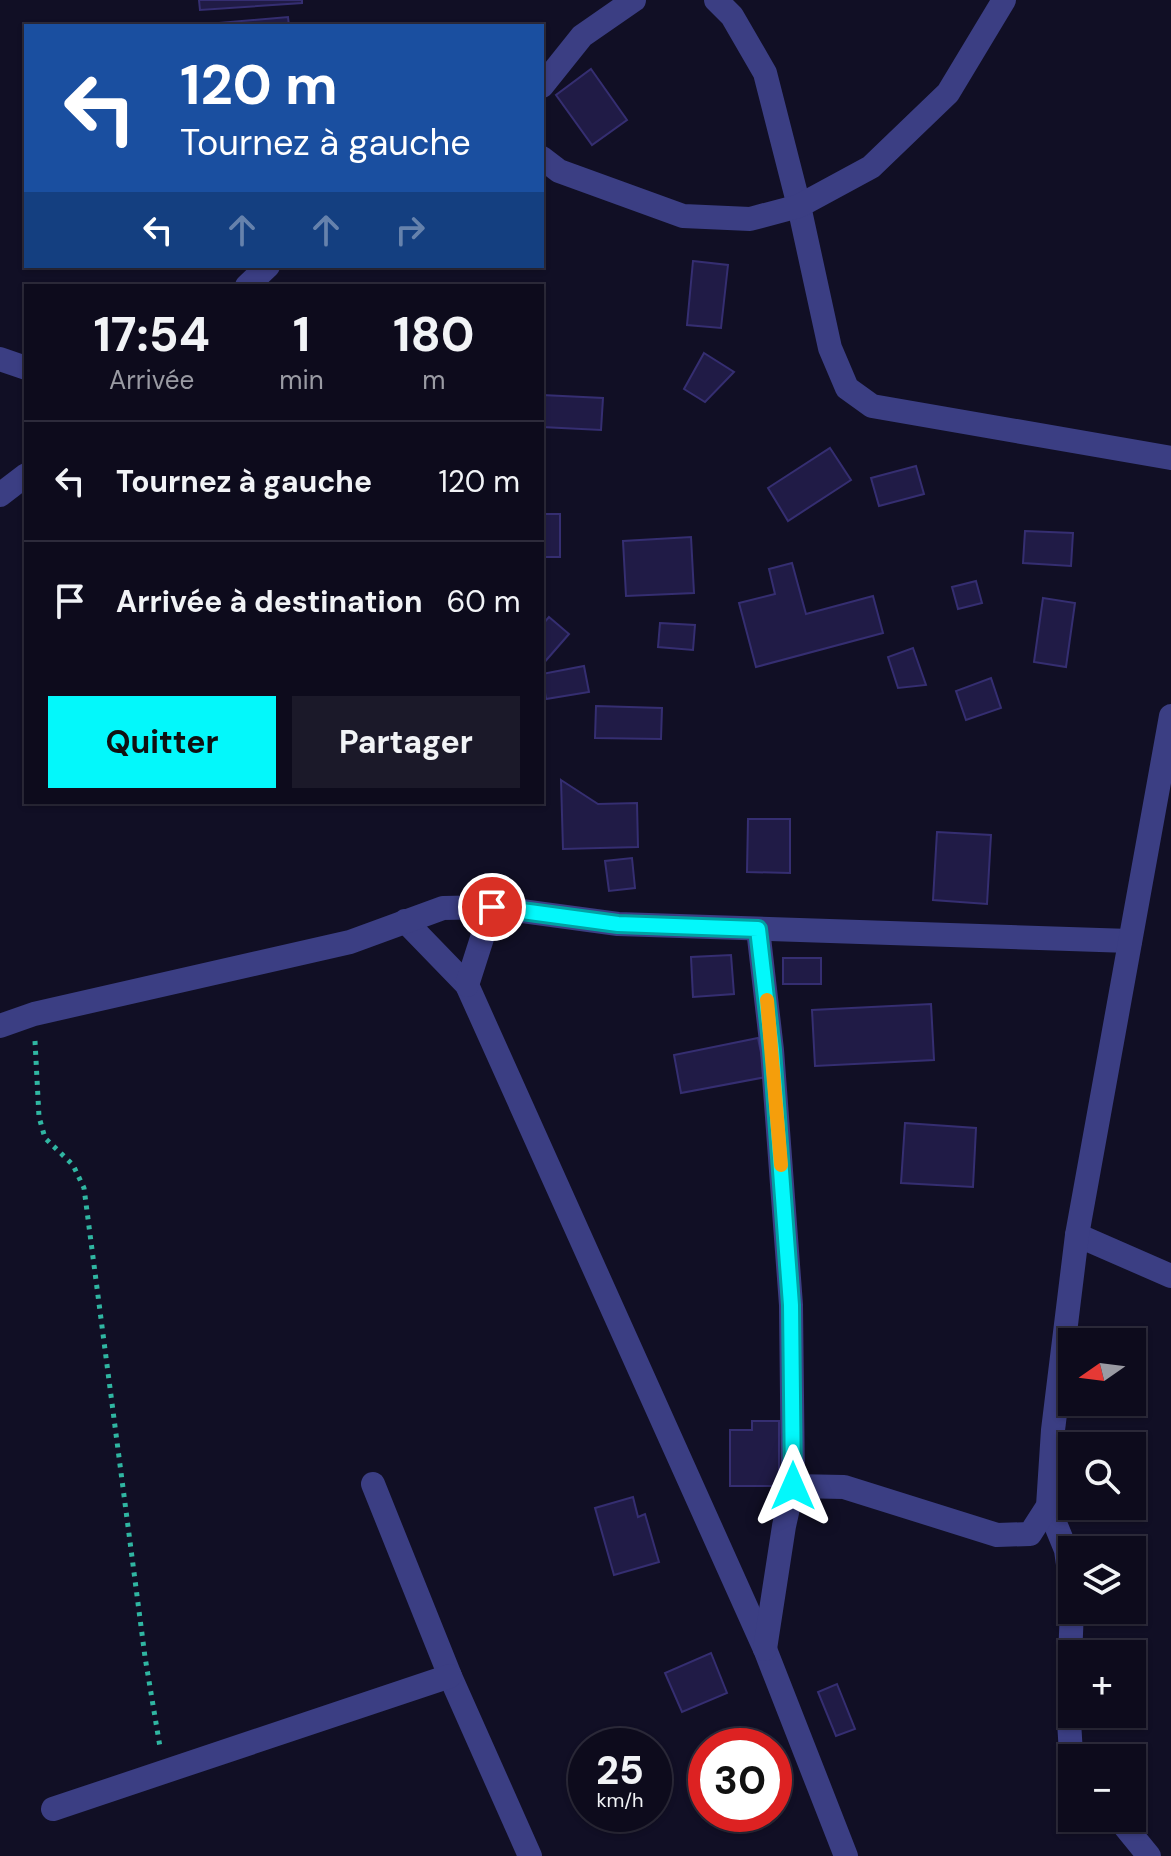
<!DOCTYPE html>
<html lang="fr">
<head>
<meta charset="utf-8">
<style>
  body { margin:0; font-family:"DM Sans",sans-serif; background:#1b1929; color:#f1f3f6; height:100vh; display:flex; flex-direction:column; font-size:30px; white-space:nowrap }
  * { box-sizing:border-box; margin:0 }
  p { font-size:26px; color:#9a9ba3 }
  .icon { flex:none; width:44px; height:44px; fill:none; stroke:currentColor; stroke-width:2; stroke-linecap:round; stroke-linejoin:round }
  .map { position:relative; flex:1; overflow:hidden }
  .side { position:absolute; left:24px; top:284px; width:520px; height:520px; display:flex; flex-direction:column; background:#0d0b1c; border-radius:0px; box-shadow:0 2px 6px #0004,0 0 0 2px #2d2b3b }
  .side>* { flex:none }
  .top-card { position:absolute; left:24px; top:24px; width:520px; height:244px; border-radius:0px; box-shadow:0 2px 6px #0004,0 0 0 2px #2d2b3b; background:#1a4fa0; color:#fff; overflow:hidden }
  .needle { width:52px; rotate:256deg }
  .controls { position:absolute; left:1058px; top:1328px; display:grid; gap:16px }
  .controls a { display:grid; place-items:center; width:88px; height:88px; border-radius:0px; background:#0d0b1c; box-shadow:0 2px 6px #0004,0 0 0 2px #2d2b3b; font-size:40px }
  .speed { position:absolute; left:568px; top:1728px; display:flex; gap:16px; font-size:40px; font-weight:700; text-align:center }
  .speed>* { display:grid; place-content:center; width:104px; height:104px; border-radius:50%; background:#0d0b1c; box-shadow:0 2px 6px #0004,0 0 0 2px #2d2b3b; line-height:1 }
  .speed small { font-size:20px; font-weight:400 }
  .speed .limit { border:12px solid #d22; background:#fff; color:#111 }
  .pin { position:absolute; display:grid; place-items:center; width:68px; height:68px; color:#fff; margin:-34px; border:4px solid #fff; border-radius:50%; box-shadow:0 2px 8px #0007 }
  .me { position:absolute; width:88px; margin:-44px; rotate:0deg; stroke-linejoin:round; filter:drop-shadow(0 0 6px #0008) }
  .turn { display:flex; align-items:center; gap:28px; height:168px; padding:0 24px; font-size:36px }
  .turn .icon { width:104px; height:104px; stroke-width:2.5 }
  .turn b { display:block; font-size:56px; line-height:68px }
  .lanes { display:flex; align-items:center; height:76px; padding:0 24px; background:#0003; justify-content:center; gap:40px; direction:ltr }
  .lanes .off { opacity:.35 }
  .eta { display:flex; justify-content:space-evenly; align-items:center; height:136px; text-align:center }
  .eta b { font-size:48px; font-weight:700; line-height:56px }
  .primary-button { display:flex; gap:16px; margin-top:auto; padding:16px 24px }
  .primary-button a { flex:1; height:92px; border-radius:0px; background:#03f8fb; color:#111; font-size:32px; font-weight:700; line-height:92px; text-align:center }
  .primary-button a+a { background:#1b1929; color:#f1f3f6 }
  ul { padding:0; list-style:none }
  li { display:flex; align-items:center; gap:24px; height:120px; padding:0 24px; border-top:2px solid #2d2b3b }
  li div { flex:1 }
  li b { display:block; font-size:30px }
  li em { font-style:normal }
  .map>svg:first-child { display:block }
  .building { fill:#201b46; stroke:#352e71; stroke-width:2 }
  .lines { fill:none; stroke-linecap:round; stroke-linejoin:round }
  .path { stroke:#30b6a2; stroke-width:5; stroke-dasharray:4 6; stroke-linecap:butt }
  .minor { stroke:#3b3e83; stroke-width:24 }
  .route-casing { stroke:#02a1a3; stroke-width:20 }
  .route { stroke:#03f8fb; stroke-width:14 }
  .slow { stroke:#f59e0b; stroke-width:14 }
</style>
</head>
<body>
<div class="map">
<svg width="1171" height="1856" viewBox="0 0 1171 1856">
  <rect width="100%" height="100%" fill="#110f25"/>
  <!-- building -->
  <g class="building">
    <polygon points="199,0 302,0 302,3 200,10"/>
    <polygon points="288,17 289,26 196,25"/>
    <polygon points="591,69 627,120 592,145 556,95"/>
    <polygon points="693,261 728,265 721,328 687,325"/>
    <polygon points="704,353 734,372 705,402 684,389"/>
    <polygon points="542,395 603,398 601,430 542,427"/>
    <polygon points="830,448 851,480 788,521 768,488"/>
    <polygon points="916,466 924,494 879,506 871,478"/>
    <rect x="542" y="514" width="18" height="43"/>
    <polygon points="1025,531 1073,533 1071,566 1023,563"/>
    <polygon points="691,537 694,593 626,596 623,541"/>
    <polygon points="792,563 806,614 873,596 883,633 756,667 739,603 775,594 769,569"/>
    <polygon points="976,581 982,603 958,609 952,587"/>
    <polygon points="1043,598 1075,603 1066,667 1034,662"/>
    <polygon points="549,617 569,634 542,665 542,625"/>
    <polygon points="660,623 695,625 693,650 658,647"/>
    <polygon points="913,648 926,685 898,688 888,657"/>
    <polygon points="584,666 589,692 546,699 542,674"/>
    <polygon points="991,678 1001,708 966,720 956,691"/>
    <polygon points="596,706 662,708 661,739 595,738"/>
    <polygon points="561,780 598,804 637,803 638,847 563,849"/>
    <polygon points="748,819 790,819 790,873 747,872"/>
    <polygon points="937,832 991,835 987,904 933,900"/>
    <polygon points="632,858 635,888 609,891 605,861"/>
    <polygon points="731,955 734,994 693,997 691,957"/>
    <rect x="783" y="958" width="38" height="26"/>
    <polygon points="931,1004 934,1060 815,1066 812,1010"/>
    <polygon points="758,1038 766,1077 681,1093 674,1055"/>
    <polygon points="905,1123 976,1128 973,1187 901,1183"/>
    <polygon points="752,1421 779,1421 779,1486 730,1486 730,1430 752,1430"/>
    <polygon points="633,1497 638,1517 645,1514 659,1562 614,1575 595,1508"/>
    <polygon points="711,1653 727,1693 682,1712 665,1673"/>
    <polygon points="837,1684 855,1729 836,1736 818,1692"/>
  </g>
  <g class="lines">
    <!-- path -->
    <polyline class="path" points="35,1041 39,1117 45,1138 73,1165 84,1188 145,1657 160,1747"/>
    <!-- minor -->
    <g class="minor">
      <polyline points="716,0 732,16 765,73 799,206 830,348 847,388 872,406 1171,458"/>
      <polyline points="542,86 582,36 634,0"/>
      <polyline points="542,158 559,171 683,216 750,219 799,206 871,167 948,93 1004,0"/>
      <polyline points="247,286 268,266"/>
      <polyline points="0,359 26,368"/>
      <polyline points="0,495 26,475"/>
      <polyline points="405,921 467,985 765,1649 846,1856"/>
      <polyline points="758,929 772,1050 791,1305 793,1486"/>
      <polyline points="467,985 492,907"/>
      <polyline points="0,1026 34,1014 350,942 443,908 492,907 618,924 1130,941"/>
      <polyline points="1077,1235 1171,1276"/>
      <polyline points="373,1484 450,1676 530,1856"/>
      <polyline points="1048,1506 1066,1550 1072,1593"/>
      <polyline points="765,1649 784,1526 793,1486 844,1487 997,1535 1030,1534 1048,1506 1053,1430 1077,1235 1171,716"/>
      <polyline points="1072,1770 1068,1705 1072,1610"/>
      <polyline points="53,1809 450,1676"/>
      <polyline points="1118,1818 1149,1856"/>
    </g>
  </g>
  <g class="lines">
    <defs>
      <polyline id="route" points="492,907 618,924 758,929 772,1050 791,1305 793,1486"/>
    </defs>
    <!-- route casing -->
    <use href="#route" class="route-casing"/>
    <!-- route -->
    <use href="#route" class="route"/>
    <!-- slow -->
    <polyline class="slow" points="767,1000 781,1165"/>
  </g>
</svg>
<div class="controls">
<a><svg class="needle" viewBox="-14 -14 28 28"><path d="M0-13l5 13h-10z" fill="#e53935"/><path d="M0 13l5-13h-10z" fill="#9a9ba3"/></svg></a>
<a><svg class="icon" aria-label="search" viewBox="0 0 24 24"><circle cx="10" cy="10" r="6"/><path d="M15 15l6 6"/></svg></a>
<a><svg class="icon" aria-label="layers" viewBox="0 0 24 24"><path d="M12 4l9 5-9 5-9-5zM3 14l9 5 9-5"/></svg></a>
<a>+</a>
<a>−</a>
</div>
<div class="speed"><div>25<small>km/h</small></div><div class="limit">30</div></div>
<div class="pin" style="left:492px;top:907px;background:#d93025"><svg class="icon" aria-label="arrive" viewBox="0 0 24 24"><path d="M6 21V4h12l-3 4 3 4H6"/></svg></div>
<svg class="me" style="left:793px;top:1486px" viewBox="-20 -20 40 40"><path d="M0-17L14 15 0 8-14 15z" fill="#03f8fb" stroke="#fff" stroke-width="4"/></svg>
<div class="top-card">
<div class="turn"><svg class="icon" aria-label="left" viewBox="0 0 24 24"><path d="M17 20v-9H6M10 6l-5 5 5 5"/></svg><div><b>120 m</b>Tournez à gauche</div></div>
<div class="lanes"><svg class="icon" aria-label="left" viewBox="0 0 24 24"><path d="M17 20v-9H6M10 6l-5 5 5 5"/></svg><svg class="icon off" aria-label="ahead" viewBox="0 0 24 24"><path d="M12 20V5M6 11l6-6 6 6"/></svg><svg class="icon off" aria-label="ahead" viewBox="0 0 24 24"><path d="M12 20V5M6 11l6-6 6 6"/></svg><svg class="icon off" aria-label="right" viewBox="0 0 24 24"><path d="M7 20v-9h11M14 6l5 5-5 5"/></svg></div>
</div>
<section class="side">
<div class="eta">
<div><b>17:54</b><p>Arrivée</p></div>
<div><b>1</b><p>min</p></div>
<div><b>180</b><p>m</p></div>
</div>
<ul>
<li><svg class="icon" aria-label="left" viewBox="0 0 24 24"><path d="M17 20v-9H6M10 6l-5 5 5 5"/></svg><div><b>Tournez à gauche</b></div><em>120 m</em></li>
<li><svg class="icon" aria-label="arrive" viewBox="0 0 24 24"><path d="M6 21V4h12l-3 4 3 4H6"/></svg><div><b>Arrivée à destination</b></div><em>60 m</em></li>
</ul>
<div class="primary-button"><a>Quitter</a><a>Partager</a></div>
</section>
</div>
</body>
</html>
